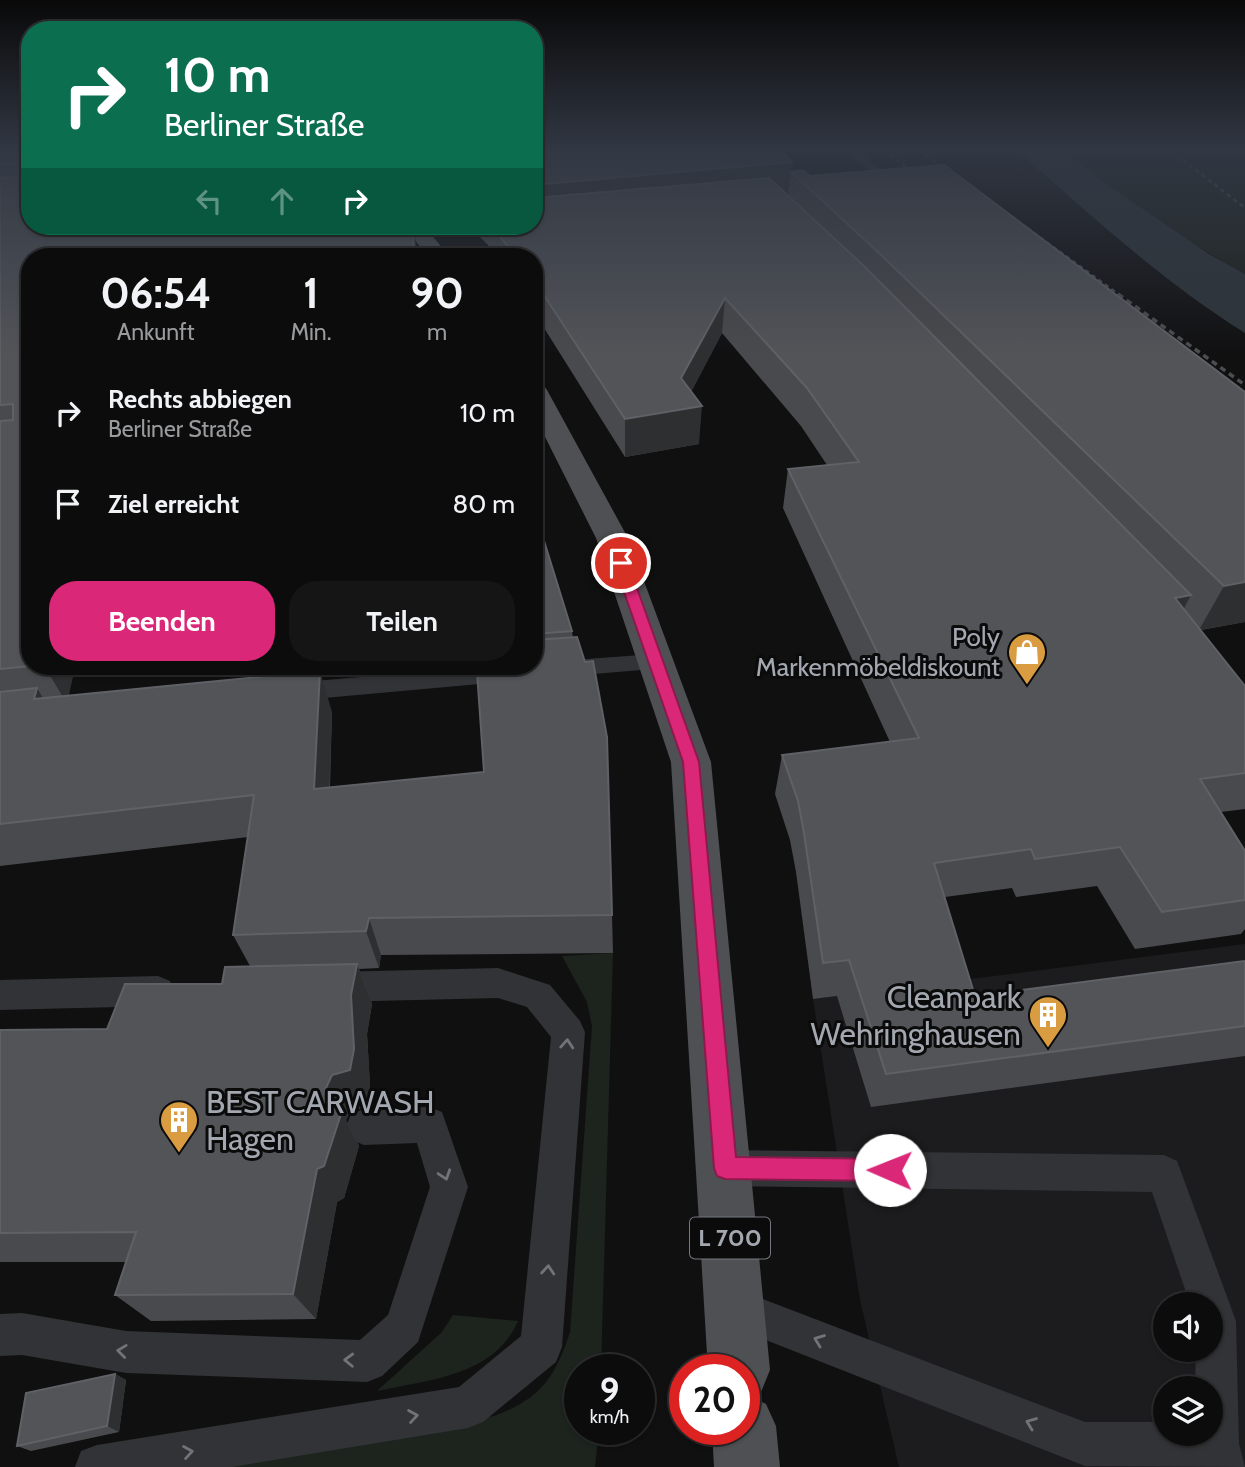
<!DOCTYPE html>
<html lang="de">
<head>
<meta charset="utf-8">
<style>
  body { margin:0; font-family:Cabin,sans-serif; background:#151516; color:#f1f3f6; height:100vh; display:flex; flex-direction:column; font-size:26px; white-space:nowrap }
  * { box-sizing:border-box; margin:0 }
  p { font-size:23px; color:#9a9b9d }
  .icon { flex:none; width:38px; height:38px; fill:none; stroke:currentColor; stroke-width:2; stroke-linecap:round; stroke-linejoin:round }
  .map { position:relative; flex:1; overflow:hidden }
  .details { position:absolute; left:21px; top:248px; width:522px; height:427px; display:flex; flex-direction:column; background:#0c0c0d; border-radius:28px; box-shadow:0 2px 5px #0004,0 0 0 2px #2c2c2e }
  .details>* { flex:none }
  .guide { position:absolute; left:21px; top:21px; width:522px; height:214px; border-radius:28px; box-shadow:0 2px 5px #0004,0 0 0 2px #2c2c2e; background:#0b6e4f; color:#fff; overflow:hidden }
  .buttons { position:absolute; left:1153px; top:1292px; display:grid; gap:14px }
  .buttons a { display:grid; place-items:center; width:70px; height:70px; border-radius:50%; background:#0c0c0d; box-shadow:0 2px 5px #0004,0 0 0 2px #2c2c2e; font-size:35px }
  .speed { position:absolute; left:564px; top:1354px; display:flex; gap:14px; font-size:35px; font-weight:700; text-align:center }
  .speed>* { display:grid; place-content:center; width:91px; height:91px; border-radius:50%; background:#0c0c0d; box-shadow:0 2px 5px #0004,0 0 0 2px #2c2c2e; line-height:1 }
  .speed small { font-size:18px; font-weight:400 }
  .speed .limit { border:10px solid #d22; background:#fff; color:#111 }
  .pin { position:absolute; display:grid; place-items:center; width:60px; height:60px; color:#fff; margin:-30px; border:4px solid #fff; border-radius:50%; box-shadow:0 2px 7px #0007 }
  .me { position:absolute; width:77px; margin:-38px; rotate:271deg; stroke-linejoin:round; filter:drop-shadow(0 0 5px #0008) }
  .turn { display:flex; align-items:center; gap:24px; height:147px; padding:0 28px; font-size:32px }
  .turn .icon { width:91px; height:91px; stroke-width:2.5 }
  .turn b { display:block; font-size:49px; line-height:60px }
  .lanes { display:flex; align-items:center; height:66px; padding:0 28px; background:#0003; justify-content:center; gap:35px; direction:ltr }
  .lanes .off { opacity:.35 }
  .eta { display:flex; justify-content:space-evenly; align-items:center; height:119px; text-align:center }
  .eta b { font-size:42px; font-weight:800; line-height:49px }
  .button { display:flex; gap:14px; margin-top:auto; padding:14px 28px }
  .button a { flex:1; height:80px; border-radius:28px; background:#db2777; color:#fff; font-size:28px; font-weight:800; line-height:80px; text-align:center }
  .button a+a { background:#151516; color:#f1f3f6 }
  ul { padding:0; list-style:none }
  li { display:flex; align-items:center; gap:21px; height:91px; padding:0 28px }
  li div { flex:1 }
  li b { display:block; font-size:26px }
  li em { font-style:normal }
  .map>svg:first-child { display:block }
  .built { fill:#1c1c1e; fill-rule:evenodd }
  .green { fill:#1d231d }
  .water { fill:#2d353a }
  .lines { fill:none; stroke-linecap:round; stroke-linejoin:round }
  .service { fill:#323336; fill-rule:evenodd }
  .primary { fill:#4e5054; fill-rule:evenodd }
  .rail-far1 { stroke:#4b4d50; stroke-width:2.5; stroke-dasharray:4.5 3.5; stroke-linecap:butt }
  .rail { stroke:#4b4d50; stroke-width:3.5; stroke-dasharray:6 4.5; stroke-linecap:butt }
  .wall { fill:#494a4d }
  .shaded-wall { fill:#2e2f31 }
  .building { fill:#525458; stroke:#5f6166; stroke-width:2 }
  .oneway { stroke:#707379 }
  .route { fill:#db2777; stroke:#8e194d; stroke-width:2 }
  .labels { text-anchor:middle; stroke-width:6; stroke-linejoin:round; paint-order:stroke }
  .shield { fill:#0b0b0c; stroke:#75797f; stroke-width:2 }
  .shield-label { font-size:24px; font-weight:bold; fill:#a3a8b0 }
  .poi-label { font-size:26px; fill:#a3a8b0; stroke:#0b0b0c; text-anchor:end }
  .near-poi-label { font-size:32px; fill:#a3a8b0; stroke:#0b0b0c; text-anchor:end }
</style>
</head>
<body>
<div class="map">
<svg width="1245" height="1467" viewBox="0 0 1245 1467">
  <rect width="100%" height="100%" fill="#101011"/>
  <!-- built -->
  <path class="built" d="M1245,944V1467H899L860,1300L813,999ZM1166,1304H1211V1349H1166ZM1166,1388H1211V1433H1166Z"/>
  <!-- green -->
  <g class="green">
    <path d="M1062,150H1245V274C1180,238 1120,195 1062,150Z"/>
    <path d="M613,953L601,1370H579V1430H599L595,1467H225L494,1416C540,1399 555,1378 570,1332L592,1026L587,1002L562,956Z"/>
    <path d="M453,1315L518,1321C495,1376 428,1380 377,1391L442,1332Z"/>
  </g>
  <!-- water -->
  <path class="water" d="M1017,150H1062L1112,188L1209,254L1245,274V333C1162,281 1089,214 1017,150Z"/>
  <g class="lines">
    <!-- service -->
    <g class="service">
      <polygon points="843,150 856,150 896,180 890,184 886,183"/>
      <polygon points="237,226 257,226 299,242 292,246 287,245"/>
      <polygon points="464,226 514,226 507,230 396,240 389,236 396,232"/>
      <polygon points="655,654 664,656 667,662 664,668 559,677 550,675 547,669 550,663 559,661"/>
      <polygon points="477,667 523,667 526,672 523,678 514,681 291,701 282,698 278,692 282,686 291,683"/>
      <polygon points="498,968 550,985 580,1021 585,1032 562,1347 556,1362 483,1422 468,1428 232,1467 75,1467 81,1451 97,1445 459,1387 521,1336 551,1037 527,1007 498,998 333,1002 322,997 317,987 322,977 333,972"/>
      <polygon points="158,976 170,981 174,991 170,1001 158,1006 0,1010 0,980"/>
      <polygon points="429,1107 442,1112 468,1187 418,1342 382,1376 367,1382 126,1373 22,1355 0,1356 0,1314 22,1313 126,1331 360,1340 388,1315 430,1187 417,1143 364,1145 351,1140 346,1127 351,1114 364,1109"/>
      <polygon points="725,1150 1164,1155 1177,1161 1236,1321 1239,1444 1245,1467 1085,1466 720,1322 714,1308 720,1294 734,1288 1085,1422 1166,1422 1166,1433 1211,1433 1211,1388 1195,1388 1196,1349 1211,1349 1211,1304 1190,1304 1152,1192 725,1186 712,1181 707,1168 712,1155"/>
    </g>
    <!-- primary -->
    <g class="primary">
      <polygon points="404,226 424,226 450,257 428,257"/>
      <polygon points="534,382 543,384 547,390 628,538 711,762 770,1370 761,1392 749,1396 766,1404 776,1426 780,1467 714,1467 712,1430 744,1430 744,1370 708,1370 671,762 596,538 534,415"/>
    </g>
    <!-- rail-far1 -->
    <g class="rail-far1">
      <polyline points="883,150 923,179"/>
      <polyline points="919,150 956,176"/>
      <polyline points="1170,150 1245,208"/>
      <polyline points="1027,228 1121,296"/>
    </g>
    <!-- rail -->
    <polyline class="rail" points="1118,294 1245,385"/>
  </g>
  <!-- wall -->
  <g class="wall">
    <polygon points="0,150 233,234 417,255 30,257 30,667 75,667 68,696 332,712 330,787 484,772 495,671 495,667 534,667 534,528 572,631 612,915 613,953 381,955 379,968 359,969 372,1004 367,1034 370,1086 367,1106 350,1112 346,1120 359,1146 344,1198 337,1202 316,1319 151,1321 115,1295 126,1262 0,1262 0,1030 107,1029 222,984 250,966 233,935 248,837 0,866"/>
    <polygon points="792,162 788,193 786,193 788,195 791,172 810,176 1245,392 1245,622 1201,630 1245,686 1245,809 1221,812 1245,851 1245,929 1241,934 1135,949 1097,886 1016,897 1012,888 945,897 975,996 1245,963 1245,1056 871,1107 837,996 813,999 796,872 790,840 775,794 782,755 890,742 783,508 788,469 827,465 801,426 722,333 691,392 699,444 625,457 534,312 534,257 494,257 488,250 488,245 478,235 477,226 534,226"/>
    <polygon points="115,1374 126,1380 119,1432 31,1451 17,1446"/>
  </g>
  <!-- shaded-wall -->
  <g class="shaded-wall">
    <polygon points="792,162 788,193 534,216 534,185"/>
    <polygon points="219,226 234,226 229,257 218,235"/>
    <polygon points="413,226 418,257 414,257"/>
    <polygon points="725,298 722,333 682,409 702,406 699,444 625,457 625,419 681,378"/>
    <polygon points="1245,582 1245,622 1199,630 1224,586"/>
    <polygon points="1191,595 1170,635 1175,598"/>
    <polygon points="45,667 75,667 67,704"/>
    <polygon points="320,671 332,712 328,828 314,789"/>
    <polygon points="37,688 61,728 34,699"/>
    <polygon points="369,918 381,955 379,968 366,931"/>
    <polygon points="357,964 372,1004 367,1034 370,1086 367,1106 350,1112 346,1120 359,1146 344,1198 337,1202 316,1319 293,1294 317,1169 330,1106 325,1090 351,995"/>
    <polygon points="115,1374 126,1380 119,1432 107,1426"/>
  </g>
  <!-- building -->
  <g class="building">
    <polygon points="0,150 30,150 30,226 219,226 218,235 354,226 413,226 414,257 30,257 30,666 0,669 0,421 13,420 13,404 0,405 0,178 17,177 19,164 0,165"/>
    <polygon points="534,150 779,150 792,162 534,185"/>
    <polygon points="944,165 1245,392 1245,582 1224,586 880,254 791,172 803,170 810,176"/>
    <polygon points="769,178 865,267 1191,595 1175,598 1245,686 1245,773 1200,779 1245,851 1245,900 1162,912 1120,847 1035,859 1031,849 934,863 975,996 1244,961 1245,963 1245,1026 886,1074 849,960 823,963 804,833 798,801 782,755 919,738 788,469 859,462 807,388 725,298 681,378 702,406 625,419 534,280 534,257 516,257 492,226 534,226 534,198"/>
    <polygon points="534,528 540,528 572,631 534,634"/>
    <polygon points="577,637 585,662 593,661 607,737 612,915 369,918 366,931 233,935 254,795 0,824 0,692 37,688 34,699 320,671 314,789 484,772 477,672 498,670 497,667 534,667 534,640"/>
    <polygon points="357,964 351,995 354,1049 350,1070 332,1075 325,1090 330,1106 342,1111 324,1166 317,1169 293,1294 115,1295 136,1232 0,1233 0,1030 107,1029 125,984 222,984 225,967"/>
    <polygon points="115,1374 107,1426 17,1446 26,1393"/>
  </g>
  <!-- one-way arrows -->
  <defs><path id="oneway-chevron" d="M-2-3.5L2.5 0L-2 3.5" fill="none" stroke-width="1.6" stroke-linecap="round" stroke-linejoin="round" transform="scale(1.75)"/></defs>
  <g class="oneway">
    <use href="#oneway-chevron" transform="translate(567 1044) rotate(-86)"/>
    <use href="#oneway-chevron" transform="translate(445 1175) rotate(72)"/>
    <use href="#oneway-chevron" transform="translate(548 1270) rotate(-85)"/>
    <use href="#oneway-chevron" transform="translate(819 1340) rotate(-159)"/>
    <use href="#oneway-chevron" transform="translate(122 1351) rotate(-173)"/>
    <use href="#oneway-chevron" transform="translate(349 1360) rotate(-178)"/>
    <use href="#oneway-chevron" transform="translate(413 1416) rotate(-9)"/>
    <use href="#oneway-chevron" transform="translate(1031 1423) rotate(-159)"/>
    <use href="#oneway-chevron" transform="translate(188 1452) rotate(-9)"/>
  </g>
  <!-- sky -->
  <linearGradient id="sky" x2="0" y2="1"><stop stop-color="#090909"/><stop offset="0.42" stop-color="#313743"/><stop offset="1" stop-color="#313743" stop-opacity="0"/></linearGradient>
  <rect width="1245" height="355" fill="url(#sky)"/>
  <!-- route -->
  <polygon class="route" points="621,559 628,563 699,762 736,1157 890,1159 898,1162 901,1170 898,1178 890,1181 725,1179 717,1176 714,1168 683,762 614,563"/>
  <!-- icons -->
  <defs>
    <symbol id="shop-pin" viewBox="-11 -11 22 30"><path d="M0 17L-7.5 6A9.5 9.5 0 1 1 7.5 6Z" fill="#d99c41" stroke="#0b0b0c"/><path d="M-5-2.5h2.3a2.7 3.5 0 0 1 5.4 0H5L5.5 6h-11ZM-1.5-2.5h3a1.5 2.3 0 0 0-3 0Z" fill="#fff"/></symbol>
    <symbol id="building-pin" viewBox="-11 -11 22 30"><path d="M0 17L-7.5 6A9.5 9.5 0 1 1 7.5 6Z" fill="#d99c41" stroke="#0b0b0c"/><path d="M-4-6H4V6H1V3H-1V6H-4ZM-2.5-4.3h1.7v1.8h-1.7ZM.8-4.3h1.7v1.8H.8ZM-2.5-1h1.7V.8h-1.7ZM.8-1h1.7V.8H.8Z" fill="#fff"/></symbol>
  </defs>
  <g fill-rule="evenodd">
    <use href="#shop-pin" x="1005" y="630" width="44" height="60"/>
    <use href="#building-pin" x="1026" y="993" width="44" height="60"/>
    <use href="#building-pin" x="157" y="1098" width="44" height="60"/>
  </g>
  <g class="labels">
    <!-- shield labels -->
    <rect class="shield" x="690" y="1217.5" width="80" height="41" rx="5"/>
    <g class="shield-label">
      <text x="730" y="1246">L 700</text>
    </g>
    <!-- poi labels -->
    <g class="poi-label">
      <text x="1000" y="646">Poly<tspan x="1000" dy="30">Markenmöbeldiskount</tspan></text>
    </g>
    <!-- near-poi labels -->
    <g class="near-poi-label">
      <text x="1021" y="1008">Cleanpark<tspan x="1021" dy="37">Wehringhausen</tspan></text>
      <text x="206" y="1113" text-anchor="start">BEST CARWASH<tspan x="206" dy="37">Hagen</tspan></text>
    </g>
  </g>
</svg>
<div class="buttons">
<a><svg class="icon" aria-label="sound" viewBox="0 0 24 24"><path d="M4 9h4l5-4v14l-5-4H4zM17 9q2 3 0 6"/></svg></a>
<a><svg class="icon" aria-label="layers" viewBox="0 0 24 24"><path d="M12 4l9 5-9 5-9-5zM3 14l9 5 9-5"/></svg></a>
</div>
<div class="speed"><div>9<small>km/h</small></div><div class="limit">20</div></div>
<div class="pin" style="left:621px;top:563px;background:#d93025"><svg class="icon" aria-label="arrive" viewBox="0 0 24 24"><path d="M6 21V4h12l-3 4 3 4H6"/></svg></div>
<svg class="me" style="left:890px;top:1170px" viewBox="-20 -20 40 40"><circle r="19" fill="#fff"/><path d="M0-13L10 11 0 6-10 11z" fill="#db2777"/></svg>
<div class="guide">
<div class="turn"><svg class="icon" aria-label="right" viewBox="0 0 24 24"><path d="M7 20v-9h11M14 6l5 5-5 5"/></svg><div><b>10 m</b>Berliner Straße</div></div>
<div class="lanes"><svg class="icon off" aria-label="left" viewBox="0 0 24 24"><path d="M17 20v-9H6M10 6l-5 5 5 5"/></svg><svg class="icon off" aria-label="ahead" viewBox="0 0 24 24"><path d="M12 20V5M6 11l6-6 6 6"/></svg><svg class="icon" aria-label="right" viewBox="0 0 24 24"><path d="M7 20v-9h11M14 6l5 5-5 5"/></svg></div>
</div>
<section class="details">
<div class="eta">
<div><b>06:54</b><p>Ankunft</p></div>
<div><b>1</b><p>Min.</p></div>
<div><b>90</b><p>m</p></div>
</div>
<ul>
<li><svg class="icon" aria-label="right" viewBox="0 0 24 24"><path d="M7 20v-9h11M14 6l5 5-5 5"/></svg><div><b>Rechts abbiegen</b><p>Berliner Straße</p></div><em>10 m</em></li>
<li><svg class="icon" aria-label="arrive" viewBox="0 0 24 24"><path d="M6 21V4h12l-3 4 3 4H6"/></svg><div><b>Ziel erreicht</b></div><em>80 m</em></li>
</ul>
<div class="button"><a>Beenden</a><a>Teilen</a></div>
</section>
</div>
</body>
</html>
